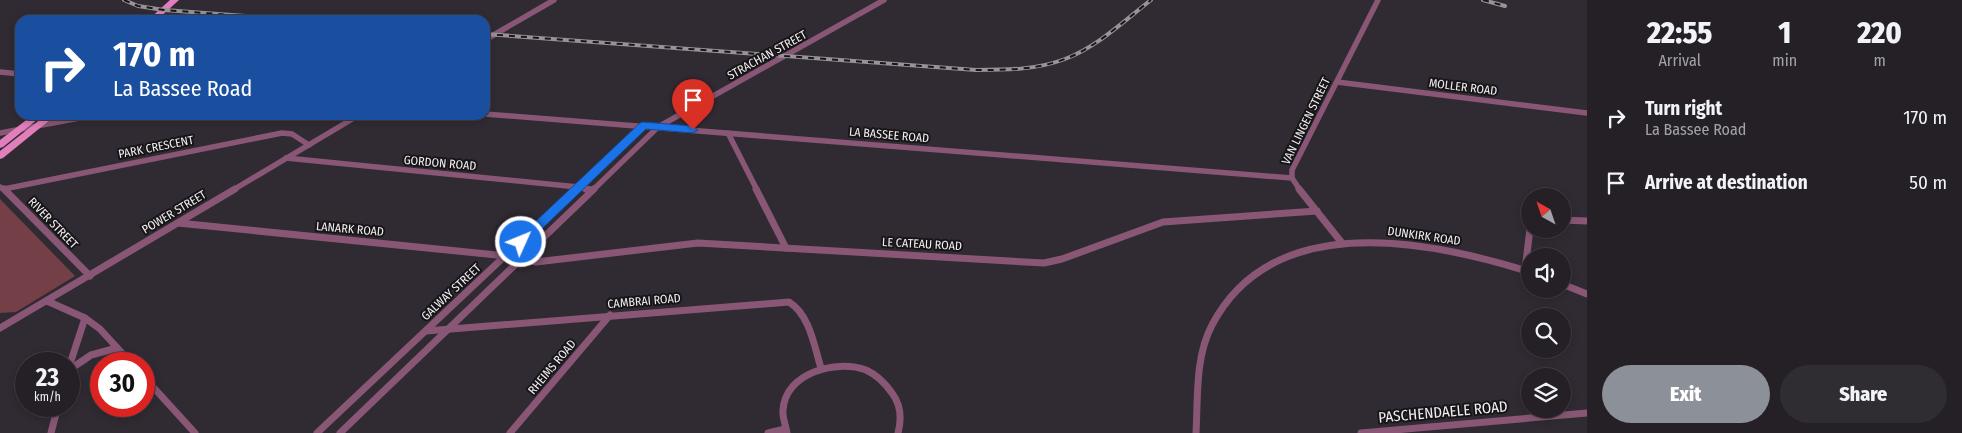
<!DOCTYPE html>
<html lang="en">
<head>
<meta charset="utf-8">
<style>
  body { margin:0; font-family:"Fira Sans Condensed",sans-serif; background:#302d32; color:#f1f3f6; height:100vh; display:flex; flex-direction:column; font-size:19px; white-space:nowrap }
  * { box-sizing:border-box; margin:0 }
  p { font-size:16px; color:#a3a3a7 }
  .icon { flex:none; width:28px; height:28px; fill:none; stroke:currentColor; stroke-width:2; stroke-linecap:round; stroke-linejoin:round }
  .map { position:relative; flex:1; overflow:hidden }
  .panel { display:flex; flex-direction:column; background:#242026; width:375px }
  .panel>* { flex:none }
  .banner { position:absolute; left:15px; top:15px; width:475px; height:105px; border-radius:15px; box-shadow:0 2px 8px #0003,0 0 0 1px #413e43; background:#1a4fa0; color:#fff; overflow:hidden }
  .needle { width:32px; rotate:320deg }
  .fabs { position:absolute; left:1521px; top:188px; display:grid; gap:10px }
  .fabs a { display:grid; place-items:center; width:50px; height:50px; border-radius:50%; background:#242026; box-shadow:0 2px 8px #0003,0 0 0 1px #413e43; font-size:25px }
  .speed { position:absolute; left:15px; top:352px; display:flex; gap:10px; font-size:25px; font-weight:700; text-align:center }
  .speed>* { display:grid; place-content:center; width:65px; height:65px; border-radius:50%; background:#242026; box-shadow:0 2px 8px #0003,0 0 0 1px #413e43; line-height:1 }
  .speed small { font-size:12px; font-weight:400 }
  .speed .limit { border:8px solid #d22; background:#fff; color:#111 }
  .pin { position:absolute; display:grid; place-items:center; width:42px; height:42px; color:#fff; margin:-51px -21px; border-radius:50% 50% 50% 0; rotate:-45deg; box-shadow:0 0 5px #0007 }
  .pin .icon { rotate:45deg }
  .me { position:absolute; width:55px; margin:-28px; rotate:46deg; stroke-linejoin:round; filter:drop-shadow(0 0 4px #0008) }
  .turn { display:flex; align-items:center; gap:18px; height:105px; padding:0 15px; font-size:22px }
  .turn .icon { width:65px; height:65px; stroke-width:2.5 }
  .turn b { display:block; font-size:35px; line-height:42px }
  .eta { display:flex; justify-content:space-evenly; align-items:center; height:85px; text-align:center }
  .eta b { font-size:30px; font-weight:800; line-height:35px }
  .cta { display:flex; gap:10px; margin-top:auto; padding:10px 15px }
  .cta a { flex:1; height:58px; border-radius:30px; background:#8c9099; color:#fff; font-size:20px; font-weight:800; line-height:58px; text-align:center }
  .cta a+a { background:#302d32; color:#f1f3f6 }
  ul { padding:0; list-style:none }
  li { display:flex; align-items:center; gap:15px; height:65px; padding:0 15px }
  li div { flex:1 }
  li b { display:block; font-size:19px }
  li em { font-style:normal }
  main { display:flex; flex:1; min-height:0 }
  .map>svg:first-child { display:block }
  .green { fill:#743f47 }
  .lines { fill:none; stroke-linecap:round; stroke-linejoin:round }
  .minor-far1 { stroke:#895775; stroke-width:5.5 }
  .minor { stroke:#895775; stroke-width:7 }
  .primary { fill:#e37ebc; fill-rule:evenodd }
  .rail-casing { stroke:#979398; stroke-width:4 }
  .rail { stroke:#171517; stroke-width:2; stroke-dasharray:6; stroke-linecap:butt }
  .route { fill:#1a73e8; stroke:#114b97 }
  .labels { text-anchor:middle; stroke-width:4; stroke-linejoin:round; paint-order:stroke }
  .street-label { font-size:12px; fill:#f2eff3; stroke:#171517 }
  .near-street-label { font-size:15px; fill:#f2eff3; stroke:#171517 }
</style>
</head>
<body>
<main>
<div class="map">
<svg width="1587" height="433" viewBox="0 0 1587 433">
  <rect width="100%" height="100%" fill="#302b32"/>
  <!-- green -->
  <polygon class="green" points="0,199 75,276 16,312 0,313"/>
  <g class="lines">
    <!-- minor-far1 -->
    <g class="minor-far1">
      <polyline points="485,40 554,0"/>
      <polyline points="0,72 20,74"/>
      <polyline points="1337,82 1587,113"/>
      <polyline points="485,114 1292,178"/>
      <polyline points="0,133 95,115"/>
      <polyline points="728,133 757,190"/>
      <polyline points="286,158 578,187 592,190"/>
      <polyline points="0,187 5,190"/>
      <polyline points="4,189 282,133 292,134 309,145"/>
      <polyline points="233,190 359,115"/>
      <polyline points="574,190 643,125"/>
      <polyline points="593,190 658,127 884,0"/>
      <polyline points="1300,190 1292,178 1292,170 1378,0"/>
    </g>
    <!-- minor -->
    <g class="minor">
      <polyline points="4,189 90,276"/>
      <polyline points="586,189 592,190"/>
      <polyline points="756,189 786,248"/>
      <polyline points="1299,189 1342,243"/>
      <polyline points="1562,220 1587,221"/>
      <polyline points="178,223 507,256 536,262 698,243 1044,263 1062,259 1163,222 1317,211"/>
      <polyline points="1525,270 1530,229"/>
      <polyline points="1562,284 1587,294"/>
      <polyline points="47,301 85,318 100,329 132,364"/>
      <polyline points="0,328 235,189"/>
      <path d="M426,331L789,302C810,315 814,346 821,368"/>
      <polyline points="69,367 85,318"/>
      <polyline points="69,370 91,355 117,348"/>
      <polyline points="144,377 195,433"/>
      <polyline points="51,433 58,406"/>
      <polyline points="317,433 576,189"/>
      <polyline points="340,433 594,189"/>
      <polyline points="510,433 610,315"/>
      <polyline points="768,433 785,429"/>
      <path d="M787,433C786,426 782,417 783,410C785,373 836,359 866,370C877,375 885,383 892,393C901,405 902,418 898,433"/>
      <path d="M1196,433C1198,398 1195,357 1212,325C1273,209 1428,240 1530,272"/>
      <polyline points="1361,433 1587,413"/>
    </g>
    <!-- primary -->
    <g class="primary">
      <polygon points="170,0 179,0 157,20 148,20"/>
      <polygon points="33,115 43,115 3,147 0,148 0,140"/>
      <polygon points="46,115 56,115 3,158 0,159 0,151"/>
    </g>
    <defs>
      <g id="rail">
        <polyline points="124,0 138,6 164,10 299,20"/>
        <polyline points="1483,0 1505,6"/>
        <path d="M485,34L976,70C1006,70 1036,70 1065,59C1097,47 1124,21 1151,0"/>
      </g>
    </defs>
    <!-- rail casing -->
    <use href="#rail" class="rail-casing"/>
    <!-- rail -->
    <use href="#rail" class="rail"/>
  </g>
  <!-- route -->
  <polygon class="route" points="643,122 693,126 698,130 693,133 646,129 525,245 517,245 515,242 517,239 640,123"/>
  <g class="labels">
    <!-- street labels -->
    <g class="street-label">
      <text transform="translate(767 55) rotate(-29)" y="4">STRACHAN STREET</text>
      <text transform="translate(1463 87) rotate(7)" y="4">MOLLER ROAD</text>
      <text transform="translate(1306 121) rotate(-64)" y="4">VAN LINGEN STREET</text>
      <text transform="translate(889 135) rotate(5)" y="4">LA BASSEE ROAD</text>
      <text transform="translate(156 147) rotate(-11)" y="4">PARK CRESCENT</text>
      <text transform="translate(440 163) rotate(5)" y="4">GORDON ROAD</text>
      <text transform="translate(174 212) rotate(-31)" y="4">POWER STREET</text>
      <text transform="translate(53 223) rotate(46)" y="4">RIVER STREET</text>
      <text transform="translate(350 229) rotate(5)" y="4">LANARK ROAD</text>
      <text transform="translate(1424 236) rotate(8)" y="4">DUNKIRK ROAD</text>
      <text transform="translate(922 244) rotate(3)" y="4">LE CATEAU ROAD</text>
      <text transform="translate(451 292) rotate(-43)" y="4">GALWAY STREET</text>
      <text transform="translate(644 301) rotate(-5)" y="4">CAMBRAI ROAD</text>
      <text transform="translate(552 367) rotate(-50)" y="4">RHEIMS ROAD</text>
    </g>
    <!-- near-street labels -->
    <g class="near-street-label">
      <text transform="translate(1443 412) rotate(-5)" y="5">PASCHENDAELE ROAD</text>
    </g>
  </g>
</svg>
<div class="fabs">
<a><svg class="needle" viewBox="-14 -14 28 28"><path d="M0-13l5 13h-10z" fill="#e53935"/><path d="M0 13l5-13h-10z" fill="#a3a3a7"/></svg></a>
<a><svg class="icon" aria-label="sound" viewBox="0 0 24 24"><path d="M4 9h4l5-4v14l-5-4H4zM17 9q2 3 0 6"/></svg></a>
<a><svg class="icon" aria-label="search" viewBox="0 0 24 24"><circle cx="10" cy="10" r="6"/><path d="M15 15l6 6"/></svg></a>
<a><svg class="icon" aria-label="layers" viewBox="0 0 24 24"><path d="M12 4l9 5-9 5-9-5zM3 14l9 5 9-5"/></svg></a>
</div>
<div class="speed"><div>23<small>km/h</small></div><div class="limit">30</div></div>
<div class="pin" style="left:693px;top:130px;background:#d93025"><svg class="icon" aria-label="arrive" viewBox="0 0 24 24"><path d="M6 21V4h12l-3 4 3 4H6"/></svg></div>
<svg class="me" style="left:521px;top:242px" viewBox="-20 -20 40 40"><circle r="17" fill="#1a73e8" stroke="#fff" stroke-width="3"/><path d="M0-11L8 9 0 5-8 9z" fill="#fff"/></svg>
<div class="banner">
<div class="turn"><svg class="icon" aria-label="right" viewBox="0 0 24 24"><path d="M7 20v-9h11M14 6l5 5-5 5"/></svg><div><b>170 m</b>La Bassee Road</div></div>
</div>
</div>
<section class="panel">
<div class="eta">
<div><b>22:55</b><p>Arrival</p></div>
<div><b>1</b><p>min</p></div>
<div><b>220</b><p>m</p></div>
</div>
<ul>
<li><svg class="icon" aria-label="right" viewBox="0 0 24 24"><path d="M7 20v-9h11M14 6l5 5-5 5"/></svg><div><b>Turn right</b><p>La Bassee Road</p></div><em>170 m</em></li>
<li><svg class="icon" aria-label="arrive" viewBox="0 0 24 24"><path d="M6 21V4h12l-3 4 3 4H6"/></svg><div><b>Arrive at destination</b></div><em>50 m</em></li>
</ul>
<div class="cta"><a>Exit</a><a>Share</a></div>
</section>
</main>
</body>
</html>
